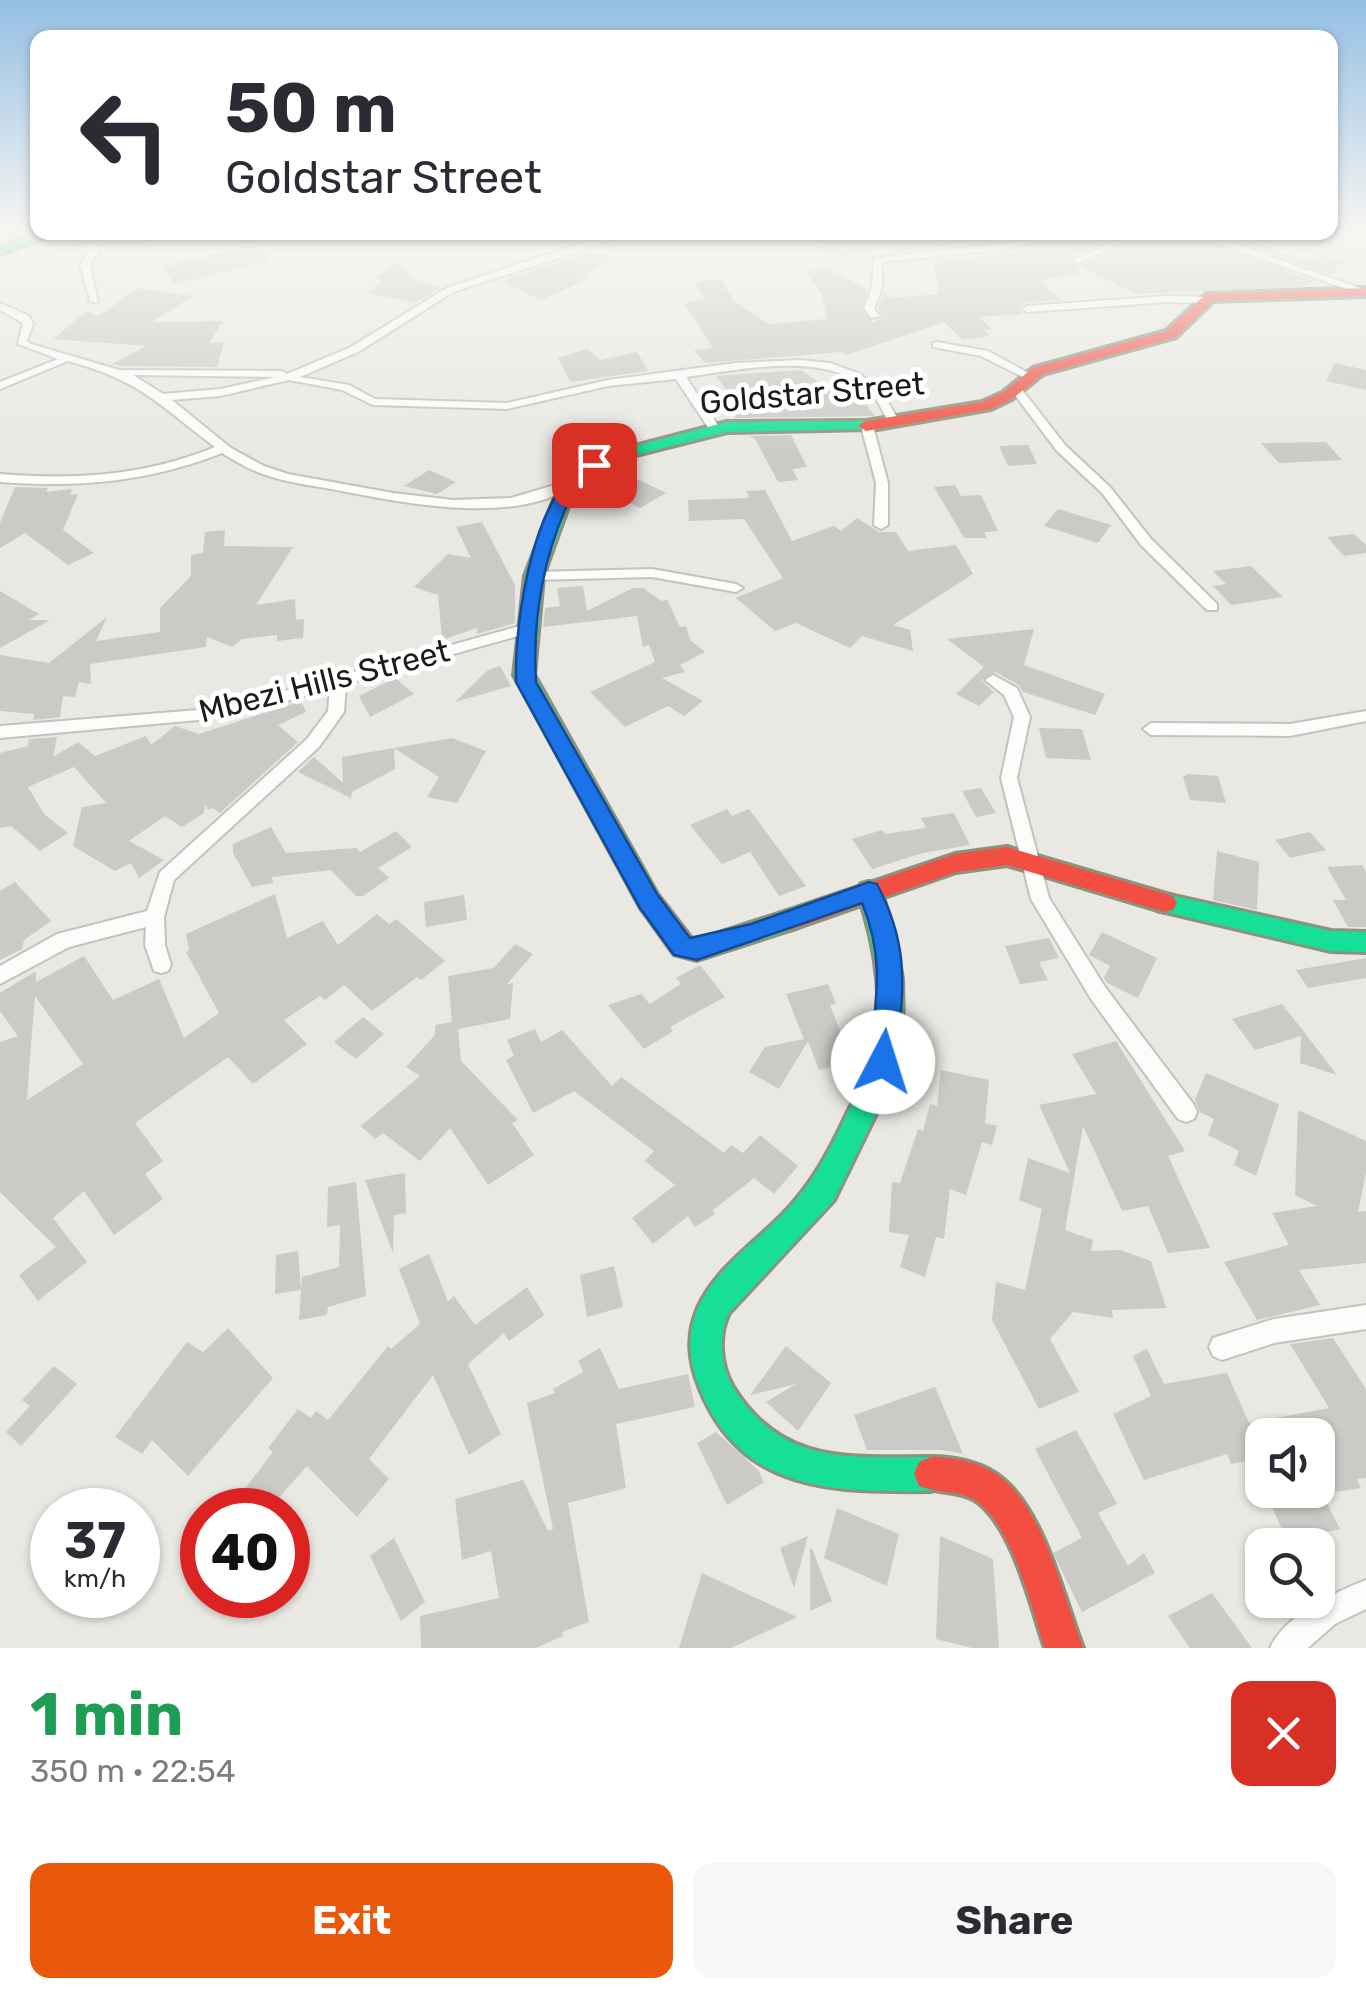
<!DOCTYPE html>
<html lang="en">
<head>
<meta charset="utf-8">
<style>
  body { margin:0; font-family:Rubik,sans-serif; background:#f7f7f7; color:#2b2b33; height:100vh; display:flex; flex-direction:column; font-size:38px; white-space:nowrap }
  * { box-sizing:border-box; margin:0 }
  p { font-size:32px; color:#7c7c81 }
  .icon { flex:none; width:55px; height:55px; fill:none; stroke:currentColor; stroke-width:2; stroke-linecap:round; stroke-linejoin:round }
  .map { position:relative; height:1648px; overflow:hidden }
  .drawer { display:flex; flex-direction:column; background:#fff; flex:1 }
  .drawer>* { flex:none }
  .banner { position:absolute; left:30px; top:30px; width:1308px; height:210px; border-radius:20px; box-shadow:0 2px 8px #0004; background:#fff; color:#2b2b33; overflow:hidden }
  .tools { position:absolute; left:1245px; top:1418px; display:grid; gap:20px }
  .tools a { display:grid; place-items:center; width:90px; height:90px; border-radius:20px; background:#fff; box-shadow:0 2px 8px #0004; font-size:50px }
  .speed { position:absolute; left:30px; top:1488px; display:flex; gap:20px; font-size:50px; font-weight:700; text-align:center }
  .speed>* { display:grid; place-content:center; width:130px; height:130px; border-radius:50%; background:#fff; box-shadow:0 2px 8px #0004; line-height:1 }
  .speed small { font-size:25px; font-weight:400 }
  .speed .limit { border:15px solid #d22; background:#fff; color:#111 }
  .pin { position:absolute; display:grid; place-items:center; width:85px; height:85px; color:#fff; margin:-42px; border-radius:20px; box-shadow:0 5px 15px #0006 }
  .me { position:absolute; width:110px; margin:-55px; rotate:5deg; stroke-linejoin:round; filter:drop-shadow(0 0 8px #0008) }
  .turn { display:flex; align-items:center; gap:35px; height:210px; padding:0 30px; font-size:45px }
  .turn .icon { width:130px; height:130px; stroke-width:2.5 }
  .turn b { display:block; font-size:70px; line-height:85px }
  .round { display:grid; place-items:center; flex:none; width:105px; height:105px; border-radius:20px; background:#f7f7f7 }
  .overview { display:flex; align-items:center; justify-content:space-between; height:170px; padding:0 30px }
  h1 { font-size:60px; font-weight:700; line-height:75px; color:#1e9e55 }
  .cta { display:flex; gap:20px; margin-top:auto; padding:20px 30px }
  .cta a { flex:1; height:115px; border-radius:20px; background:#ea580c; color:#fff; font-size:40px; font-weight:700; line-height:115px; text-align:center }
  .cta a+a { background:#f7f7f7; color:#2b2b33 }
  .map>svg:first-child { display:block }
  .building { fill:#cbcac6; fill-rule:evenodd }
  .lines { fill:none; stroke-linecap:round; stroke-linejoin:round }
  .street-casing { stroke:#c2c2bf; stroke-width:4 }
  .fast-casing { stroke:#8d927c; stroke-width:6 }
  .jam-casing { stroke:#8d927c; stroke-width:6 }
  .street { fill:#fcfcfb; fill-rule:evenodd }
  .fast { fill:#16e098; fill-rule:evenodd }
  .jam { fill:#f24e42; fill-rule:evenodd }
  .route { fill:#1a73e8; stroke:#114b97; stroke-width:2.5 }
  .labels { text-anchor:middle; stroke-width:10; stroke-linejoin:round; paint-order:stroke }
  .street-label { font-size:32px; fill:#1b1b1b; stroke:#fff }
</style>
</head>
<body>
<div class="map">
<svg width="1366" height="1648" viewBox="0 0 1366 1648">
  <rect width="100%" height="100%" fill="#e9e8e3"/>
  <!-- building -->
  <g class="building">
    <polygon points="88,232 168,232 169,235 120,252"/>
    <polygon points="833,232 1032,232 1008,239 893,252 883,249 844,257 817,248 837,239"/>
    <polygon points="1066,232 1122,232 1070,258 1069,263 1078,266 1079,273 1040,281 1061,300 1025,303 1018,308 1023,314 979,317 992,329 983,330 990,336 963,340 944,322 846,355 841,352 705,363 694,350 713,348 685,304 705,299 695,282 720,279 734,301 769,324 827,319 822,296 807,272 823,267 868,289 861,310 872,322 883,318 878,307 883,294 892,298 939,294 933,261 1011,253"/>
    <polygon points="1148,232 1182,232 1314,281 1299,287 1138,294 1080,267"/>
    <polygon points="1213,232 1224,232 1307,262 1320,255 1346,262 1332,270 1339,272 1332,274"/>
    <polygon points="252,245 271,260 175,284 163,267"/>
    <polygon points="590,252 614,257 580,278 586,280 541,300 500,281"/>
    <polygon points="398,262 413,275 409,277 440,288 415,303 369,293 382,280 373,278"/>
    <polygon points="137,288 193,296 152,322 223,321 209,343 224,342 217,367 120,366 112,364 146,346 53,339 87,311 99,316"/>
    <polygon points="587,349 601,360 637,352 648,371 570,382 558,358"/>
    <polygon points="1335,363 1366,370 1366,390 1326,381"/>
    <polygon points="801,370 838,395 858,393 875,416 736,418 723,400 733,398 716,376"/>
    <polygon points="592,432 618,443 584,459 561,449"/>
    <polygon points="791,435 807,467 792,469 798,480 778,482 755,439 749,436"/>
    <polygon points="1326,442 1342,460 1279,463 1261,443"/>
    <polygon points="1028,445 1037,464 1008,466 999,446"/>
    <polygon points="429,470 456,482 437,494 404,486"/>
    <polygon points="631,476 666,493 640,508 606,490"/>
    <polygon points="955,485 961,496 981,495 998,531 984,532 987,538 964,538 934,487"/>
    <polygon points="15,487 48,488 46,492 72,489 70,495 78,494 63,530 94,553 68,565 25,533 0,548 0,523"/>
    <polygon points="765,490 792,541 834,526 841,531 857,518 879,532 896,532 908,551 956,545 973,574 893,625 910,630 913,651 862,636 850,648 796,623 775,631 736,598 783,578 744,519 689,521 688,500 749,498 746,491"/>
    <polygon points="1058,509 1111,525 1098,543 1044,526"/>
    <polygon points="482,522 515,585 515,623 477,634 477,628 442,640 438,595 414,587 448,554 471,558 456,527"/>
    <polygon points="225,530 224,546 293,547 256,605 295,599 296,620 304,619 303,638 277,641 277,635 242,639 232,647 207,637 206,647 90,664 91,684 79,682 75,697 63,696 60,717 33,720 34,714 0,711 0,655 49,663 107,617 96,641 160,632 160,608 191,576 191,555 203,553 205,532"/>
    <polygon points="1354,534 1366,545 1366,553 1344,556 1327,537"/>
    <polygon points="1251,566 1283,597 1231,605 1213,586 1226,584 1213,571"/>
    <polygon points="583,586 587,611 633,588 643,588 661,601 667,600 680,627 686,626 690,640 705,652 680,665 685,672 662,678 703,701 684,716 668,706 625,727 590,692 655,662 649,645 643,647 637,616 543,627 545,608 560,606 557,588"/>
    <polygon points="0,591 39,614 29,620 50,620 0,648"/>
    <polygon points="1034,629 1024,665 1105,694 1095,715 1023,692 1019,685 995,672 981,680 994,692 979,706 956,694 984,667 947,639"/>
    <polygon points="500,666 511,686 455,702 488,670"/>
    <polygon points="395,678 414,694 370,717 359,696"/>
    <polygon points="301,701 306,712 278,725 298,742 220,813 212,808 208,810 205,804 204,813 182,827 165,816 129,841 164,860 139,878 131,863 115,871 73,846 82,807 106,803 74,767 28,787 44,814 68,833 40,851 11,826 0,828 0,753 28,746 29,739 57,737 53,757 78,742 95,756 146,736 151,745 175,726 199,734"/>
    <polygon points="1039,728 1082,729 1091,760 1046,758"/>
    <polygon points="452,738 486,751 457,803 427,797 439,777 394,748"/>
    <polygon points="394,748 395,769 352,792 351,798 298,772 314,757 343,783 342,757"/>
    <polygon points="1188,774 1218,776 1226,803 1190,800 1183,777"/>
    <polygon points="981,788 996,813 976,817 962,791"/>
    <polygon points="727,809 732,816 749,809 806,886 779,896 750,852 722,864 690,825"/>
    <polygon points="954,813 970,845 923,853 872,869 852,839 882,830 885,834 926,828 921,818"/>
    <polygon points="271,827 286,853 357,848 360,852 396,831 412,847 378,868 389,878 363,896 356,896 331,870 272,877 273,883 252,887 233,853 233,844"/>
    <polygon points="1310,832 1326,850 1290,858 1275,840"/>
    <polygon points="1217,851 1259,862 1257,910 1213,900"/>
    <polygon points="1362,865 1366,872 1366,927 1348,927 1333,900 1346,900 1327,867"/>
    <polygon points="15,882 51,921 24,940 22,949 0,960 0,891"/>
    <path d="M275,894L287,938L323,921L338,945L377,914L389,924L396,919L445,961L421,980L417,977L372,1011L344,985L325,1000L320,996L284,1020L307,1044L253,1084L228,1057L135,1123L163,1161L145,1174L163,1199L114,1235L84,1191L53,1218L87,1262L38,1301L19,1275L56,1247L0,1192V1042L18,1036L0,1011V993L36,971V982L84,956L113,1000L159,979L184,1038L219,1013L186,952L189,950L186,934ZM35,996L83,1064L27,1100L31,1045Z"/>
    <polygon points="464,895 467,920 426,927 424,902"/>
    <polygon points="1102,932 1157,958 1138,998 1107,983 1104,978 1110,966 1089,955"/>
    <polygon points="1049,938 1059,958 1039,962 1048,980 1020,984 1005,946"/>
    <polygon points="515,944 533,954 506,985 513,983 510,1019 458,1029 461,1061 518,1120 512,1123 534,1155 488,1185 450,1128 420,1161 383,1133 375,1139 361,1126 420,1076 406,1067 435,1035 435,1025 452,1022 448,976 494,968"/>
    <polygon points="1366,958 1366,978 1308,988 1296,970"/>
    <polygon points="700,965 725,997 670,1027 673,1031 644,1049 608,1005 641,994 650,1004 681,984 676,978"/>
    <polygon points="828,984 836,1004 830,1005 852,1062 819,1070 808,1041 779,1089 749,1072 765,1047 804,1039 786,994"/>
    <polygon points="1282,1004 1301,1028 1337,1075 1300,1063 1301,1036 1255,1050 1232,1019"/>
    <polygon points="363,1017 384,1034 356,1059 334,1042"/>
    <polygon points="535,1029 541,1042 562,1030 612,1086 621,1077 724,1153 731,1145 743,1153 760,1135 798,1166 774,1194 754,1178 713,1210 715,1214 695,1227 688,1216 653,1244 632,1218 675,1185 645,1161 654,1151 574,1091 533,1113 506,1060 514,1056 507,1040"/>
    <polygon points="1116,1041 1185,1151 1168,1156 1210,1248 1168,1253 1148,1206 1122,1211 1083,1126 1065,1230 1093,1240 1091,1251 1120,1250 1151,1261 1166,1308 1112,1310 1113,1318 1073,1312 1050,1339 1079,1392 1039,1409 992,1320 996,1282 1025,1290 1042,1209 1019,1200 1028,1158 1070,1173 1039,1105 1096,1094 1072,1054"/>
    <polygon points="941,1070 989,1080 985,1123 997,1126 992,1145 982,1142 966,1195 950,1189 944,1239 936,1237 925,1277 900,1267 909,1235 889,1232 892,1182 900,1183 918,1129 923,1131 930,1104 937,1106"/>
    <polygon points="1206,1073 1279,1104 1256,1176 1234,1165 1239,1151 1208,1135 1214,1119 1200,1112 1195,1100"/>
    <polygon points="1298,1110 1366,1141 1366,1173 1358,1212 1366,1211 1366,1263 1299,1270 1320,1305 1257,1320 1224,1262 1289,1245 1272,1213 1317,1206 1295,1195"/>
    <polygon points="405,1173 406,1213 394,1215 393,1253 365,1180"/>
    <polygon points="356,1182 366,1296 328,1307 327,1315 299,1320 302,1277 339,1267 340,1225 327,1227 328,1187"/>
    <polygon points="298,1251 301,1290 275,1294 276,1255"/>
    <polygon points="429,1254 448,1301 454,1296 475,1325 527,1287 544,1315 509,1341 504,1333 468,1364 501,1434 469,1455 433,1375 369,1459 389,1479 357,1517 307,1466 268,1510 244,1490 273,1452 268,1448 298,1409 311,1418 316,1411 328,1420 388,1346 391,1349 420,1324 399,1269"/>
    <polygon points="614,1266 623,1307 587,1317 580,1275"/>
    <polygon points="228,1328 273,1378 188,1476 152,1440 142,1454 115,1437 187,1342 203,1352"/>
    <polygon points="1333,1338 1366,1389 1366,1478 1357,1479 1361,1488 1322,1494 1340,1529 1287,1540 1264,1490 1318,1490 1318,1435 1262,1435 1262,1458 1231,1464 1227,1454 1144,1480 1113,1414 1151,1396 1133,1356 1147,1349 1164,1384 1227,1373 1249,1423 1329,1408 1290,1344"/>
    <polygon points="786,1346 831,1383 798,1431 766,1402 796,1384 750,1395"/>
    <polygon points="600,1348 619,1389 688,1374 695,1407 616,1424 626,1488 568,1503 589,1622 562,1632 563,1636 536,1648 421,1648 420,1616 499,1598 491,1551 462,1560 455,1499 523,1480 548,1531 553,1529 527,1403 555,1393 553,1389 583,1372 578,1361"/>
    <polygon points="54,1366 77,1384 21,1446 6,1432 30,1406 22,1400"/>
    <polygon points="935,1387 963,1454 942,1450 867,1450 854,1415"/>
    <polygon points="1076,1430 1117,1504 1098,1513 1128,1566 1144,1553 1155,1573 1082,1612 1053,1553 1082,1538 1035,1449"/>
    <polygon points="716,1432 758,1470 764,1482 727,1505 697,1443"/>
    <polygon points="837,1508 899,1534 887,1586 824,1558"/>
    <polygon points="808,1536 794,1588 780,1548"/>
    <polygon points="940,1536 993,1559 999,1648 972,1648 936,1639"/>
    <polygon points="394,1538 425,1602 401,1621 370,1556"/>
    <polygon points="812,1548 832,1601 810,1611 810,1549"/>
    <polygon points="702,1573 797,1617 731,1648 679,1648"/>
    <polygon points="1212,1593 1252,1648 1190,1648 1168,1616"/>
  </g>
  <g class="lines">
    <defs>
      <g id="street">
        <polygon points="72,232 82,232 100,249 90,265 98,303 90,301 80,265 90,249"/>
        <path d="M615,232H628L584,250L453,292L358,352L300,377L349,385L375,399L507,403L608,380L736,363L800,360L830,363L860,374L882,392L899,421L889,423C884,415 880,404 874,396C834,348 739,370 686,377L721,430L715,434L711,432L676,379L608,386L507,409L373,405L342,390L289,380L220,396L172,400L231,448L264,466L288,474L393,493L453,500L511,498L568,481L574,485C514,527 399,502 331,489C308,485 285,482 263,474C248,469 235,461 222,453C149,482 77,488 0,482V474C75,480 144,476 215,447C159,405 140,380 68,361L0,389V382L58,359L18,344L23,323L0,310V303L29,316L33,323L27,341L31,344L119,370L282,371L287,374L351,347L447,288ZM133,375L276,377L220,389L163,394Z"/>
        <polygon points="1047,232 1063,232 1010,249 882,262 882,288 874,308 880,316 871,318 864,308 872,288 874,258 1009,243"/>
        <polygon points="1132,232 1144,232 1080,263 1072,261"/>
        <polygon points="1186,232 1200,232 1366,290 1366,296"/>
        <polygon points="1167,296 1205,297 1210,300 1205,303 1167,302 1027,312 1022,309 1027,306"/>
        <polygon points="937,342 988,351 1036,377 1027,379 981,356 933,347 933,343"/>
        <polygon points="1012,387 1020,387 1065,445 1110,487 1151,539 1217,604 1217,610 1207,610 1141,545 1102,493 1057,451 1012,391"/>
        <polygon points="867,422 873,426 888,483 888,525 881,529 874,525 876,483 861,426"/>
        <polygon points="652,569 736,584 743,588 736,592 652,577 534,580 527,576 534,572"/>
        <polygon points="527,624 532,626 532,632 346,684 344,712 319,747 174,880 164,917 165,945 171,965 168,971 161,973 154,971 145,945 146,927 69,947 0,984 0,966 57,934 147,911 160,872 307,739 328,711 330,689 249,711 198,720 0,738 0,726 198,710 249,701"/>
        <polygon points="993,675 1017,688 1030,717 1017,778 1049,898 1105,987 1194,1105 1197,1112 1194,1119 1186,1122 1178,1119 1091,999 1031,899 1001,778 1014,717 1004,695 985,680"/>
        <polygon points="1366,711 1366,721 1290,736 1151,735 1143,729 1151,723 1290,724"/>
        <polygon points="1366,1305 1366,1329 1274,1343 1222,1360 1213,1356 1209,1347 1213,1338 1274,1319"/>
        <path d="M1366,1580V1609L1335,1624L1308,1648H1270C1284,1616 1335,1592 1366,1580Z"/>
      </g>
      <g id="fast">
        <polygon points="43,232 61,232 0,254 0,246"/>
        <polygon points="866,421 871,423 871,429 727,432 624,458 600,468 575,487 543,576 534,675 657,894 691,938 697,940 790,910 799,913 802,920 799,927 697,960 674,954 641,908 514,675 525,576 560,485 588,462 612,452 727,422"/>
        <path d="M869,882L877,884L881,891L894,933L902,979L903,1026L894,1077L834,1200L729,1313C718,1335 720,1365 733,1387C782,1466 849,1457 931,1457L943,1462L948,1474L943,1486L931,1491C835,1492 742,1493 700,1389C689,1362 686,1336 698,1308C716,1268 754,1244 784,1213C812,1184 828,1154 845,1118C852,1102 864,1087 869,1071C887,1013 877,947 857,891L861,884Z"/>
        <polygon points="1165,894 1331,931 1366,932 1366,952 1331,951 1157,910 1153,903 1157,896"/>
      </g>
      <g id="jam">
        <polygon points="1366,288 1366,296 1213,301 1176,337 1043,374 1012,399 991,409 866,431 858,426 866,421 982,402 1002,393 1033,368 1166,331 1206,294"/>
        <polygon points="1007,847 1173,896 1177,903 1173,910 1165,912 1007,865 956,872 790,930 781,927 778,920 781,913 955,854"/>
        <path d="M931,1457C956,1457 985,1463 1004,1480C1045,1515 1064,1598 1083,1648H1045C1031,1607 1012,1522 973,1499C956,1490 936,1493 919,1486L914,1474L919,1462Z"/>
      </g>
    </defs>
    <!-- street casing -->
    <use href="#street" class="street-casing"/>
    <!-- fast casing -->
    <use href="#fast" class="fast-casing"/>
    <!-- jam casing -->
    <use href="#jam" class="jam-casing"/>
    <!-- street -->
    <use href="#street" class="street"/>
    <!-- fast -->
    <use href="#fast" class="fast"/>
    <!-- jam -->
    <use href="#jam" class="jam"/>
  </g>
  <!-- sky -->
  <linearGradient id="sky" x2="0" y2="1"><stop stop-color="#94bfe3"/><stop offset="0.5" stop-color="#f5f5f2"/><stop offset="1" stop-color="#f5f5f2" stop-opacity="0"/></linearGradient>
  <rect width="1366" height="458" fill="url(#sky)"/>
  <!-- route -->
  <path class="route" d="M594,460L602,465C594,474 580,481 574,491C544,549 532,618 536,682L657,894L690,938L751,924L869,882L877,884C912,951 902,991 897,1062L893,1071L883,1074L874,1071L870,1062C875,1002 886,961 862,903L697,960L674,955L640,908L516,682C514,625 533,482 594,460Z"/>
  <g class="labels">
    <!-- street labels -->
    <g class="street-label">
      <text transform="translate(812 393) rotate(-5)" y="11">Goldstar Street</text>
      <text transform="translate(324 681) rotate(-14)" y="11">Mbezi Hills Street</text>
    </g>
  </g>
</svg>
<div class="tools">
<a><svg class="icon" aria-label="sound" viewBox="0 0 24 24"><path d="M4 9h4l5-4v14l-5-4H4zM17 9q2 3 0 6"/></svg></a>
<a><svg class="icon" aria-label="search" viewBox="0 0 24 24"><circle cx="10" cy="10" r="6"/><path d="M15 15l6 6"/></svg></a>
</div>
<div class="speed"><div>37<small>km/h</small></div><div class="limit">40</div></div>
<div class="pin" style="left:594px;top:465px;background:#d93025"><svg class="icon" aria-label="arrive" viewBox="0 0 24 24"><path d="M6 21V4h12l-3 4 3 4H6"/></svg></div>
<svg class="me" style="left:883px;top:1062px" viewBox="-20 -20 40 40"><circle r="19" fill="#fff"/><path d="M0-13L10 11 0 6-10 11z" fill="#1a73e8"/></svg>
<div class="banner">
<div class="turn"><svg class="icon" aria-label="left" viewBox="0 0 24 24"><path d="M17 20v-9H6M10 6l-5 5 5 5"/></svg><div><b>50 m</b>Goldstar Street</div></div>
</div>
</div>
<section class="drawer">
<div class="overview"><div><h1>1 min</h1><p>350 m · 22:54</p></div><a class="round" style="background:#d93025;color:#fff"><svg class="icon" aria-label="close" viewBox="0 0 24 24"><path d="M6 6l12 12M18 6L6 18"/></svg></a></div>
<div class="cta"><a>Exit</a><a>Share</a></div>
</section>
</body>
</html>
